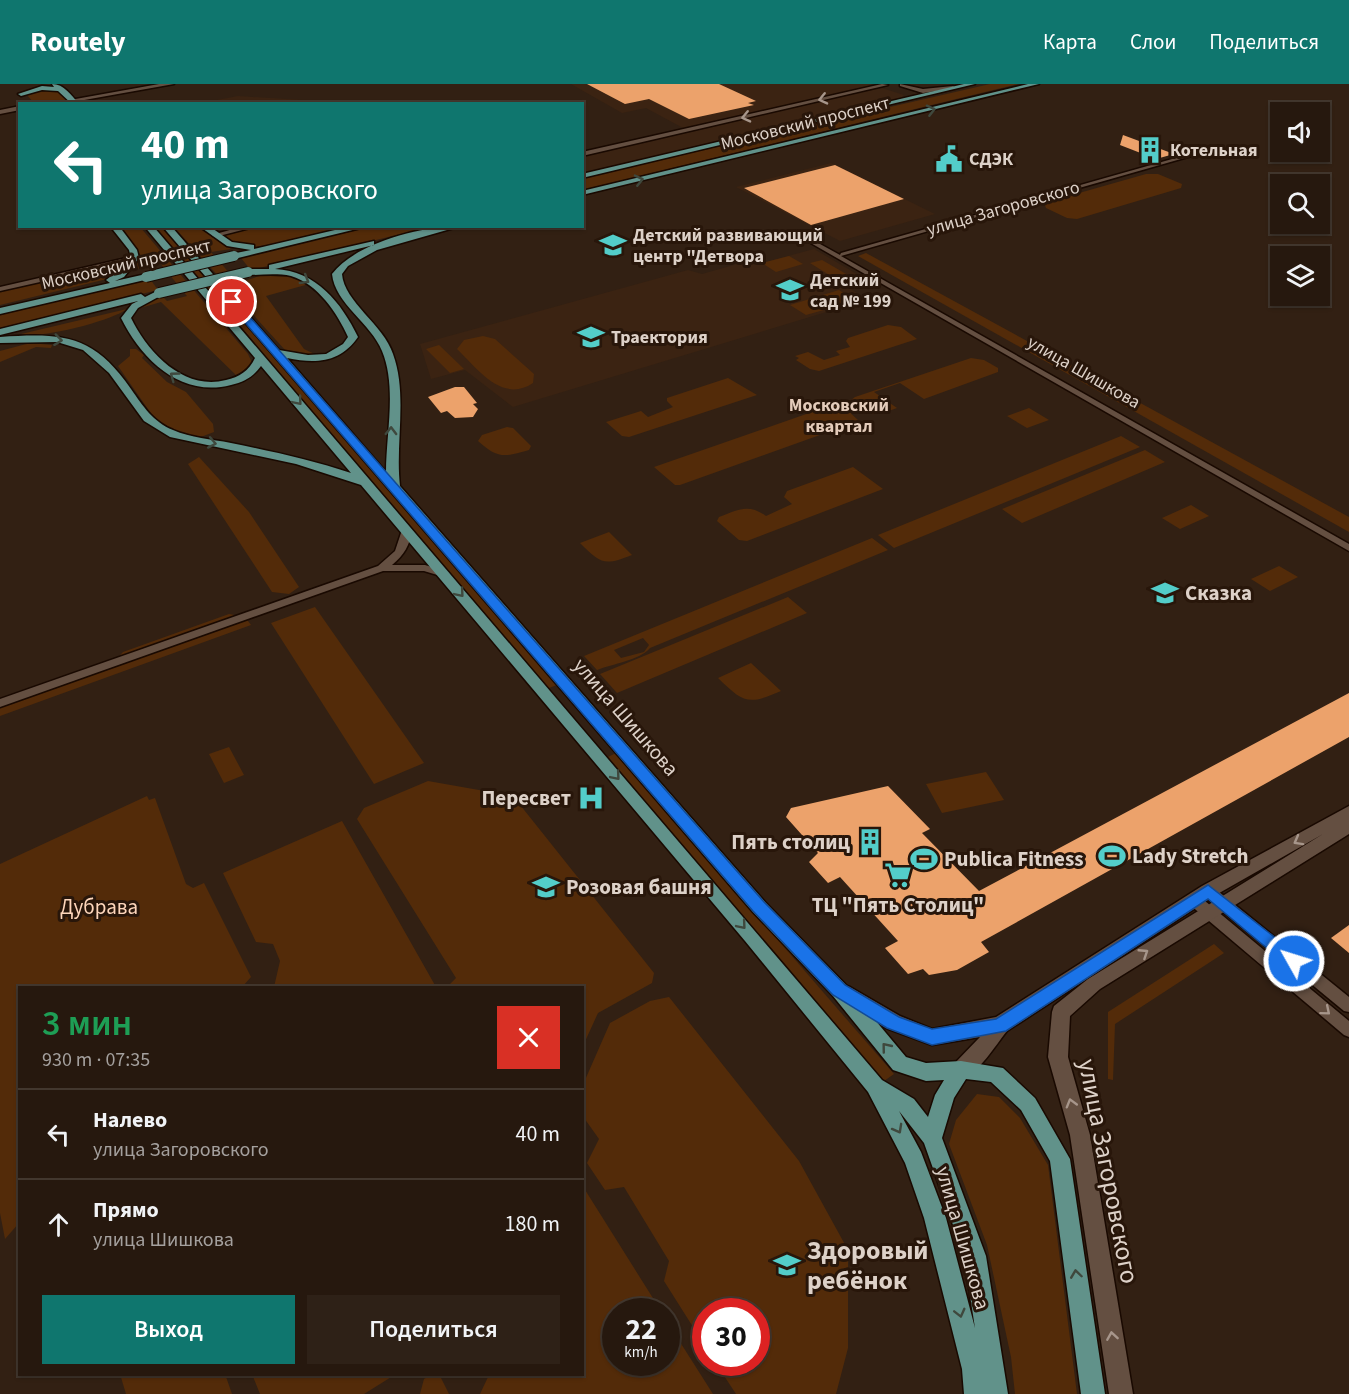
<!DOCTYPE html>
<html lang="ru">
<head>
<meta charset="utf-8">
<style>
  body { margin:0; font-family:"Source Sans 3",sans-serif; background:#2e2117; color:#f1f3f6; height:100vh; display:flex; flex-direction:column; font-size:22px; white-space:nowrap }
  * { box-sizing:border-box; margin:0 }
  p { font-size:20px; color:#a4a09e }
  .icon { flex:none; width:33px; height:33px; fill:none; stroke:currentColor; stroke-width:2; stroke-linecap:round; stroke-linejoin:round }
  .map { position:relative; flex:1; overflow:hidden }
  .details { position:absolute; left:18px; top:902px; width:566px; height:390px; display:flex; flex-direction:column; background:#26180e; border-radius:0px; box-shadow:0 2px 4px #0004,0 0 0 2px #42372e }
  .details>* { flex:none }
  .hud { position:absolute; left:18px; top:18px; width:566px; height:126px; border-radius:0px; box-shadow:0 2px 4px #0004,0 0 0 2px #42372e; background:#0f766e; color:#fff; overflow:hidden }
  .controls { position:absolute; left:1270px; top:18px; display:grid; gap:12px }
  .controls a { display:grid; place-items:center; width:60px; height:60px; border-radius:0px; background:#26180e; box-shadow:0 2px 4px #0004,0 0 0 2px #42372e; font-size:30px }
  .speed { position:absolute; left:602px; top:1214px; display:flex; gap:12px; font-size:30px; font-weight:700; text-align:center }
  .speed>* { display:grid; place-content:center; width:78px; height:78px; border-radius:50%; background:#26180e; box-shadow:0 2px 4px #0004,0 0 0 2px #42372e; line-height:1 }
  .speed small { font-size:15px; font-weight:400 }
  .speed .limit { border:9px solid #d22; background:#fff; color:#111 }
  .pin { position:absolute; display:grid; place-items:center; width:51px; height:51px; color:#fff; margin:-26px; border:3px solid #fff; border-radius:50%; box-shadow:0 2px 6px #0007 }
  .me { position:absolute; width:66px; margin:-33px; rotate:309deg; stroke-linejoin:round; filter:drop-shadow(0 0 4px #0008) }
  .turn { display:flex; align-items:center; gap:21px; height:126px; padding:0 24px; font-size:27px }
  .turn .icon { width:78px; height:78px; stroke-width:2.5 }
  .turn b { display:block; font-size:42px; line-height:51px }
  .round { display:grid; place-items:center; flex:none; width:63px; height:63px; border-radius:0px; background:#2e2117 }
  .summary { display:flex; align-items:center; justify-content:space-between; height:102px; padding:0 24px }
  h1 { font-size:36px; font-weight:600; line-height:45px; color:#1e9e55 }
  .primary-button { display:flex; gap:12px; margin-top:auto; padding:12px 24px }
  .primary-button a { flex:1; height:69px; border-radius:0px; background:#0f766e; color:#fff; font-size:24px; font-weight:600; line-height:69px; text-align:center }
  .primary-button a+a { background:#2e2117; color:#f1f3f6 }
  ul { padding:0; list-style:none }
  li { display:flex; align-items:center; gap:18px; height:90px; padding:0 24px; border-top:2px solid #42372e }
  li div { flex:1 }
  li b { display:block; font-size:22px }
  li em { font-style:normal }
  header { display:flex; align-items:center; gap:36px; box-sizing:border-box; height:84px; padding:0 30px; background:#0f766e; color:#fff }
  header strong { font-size:28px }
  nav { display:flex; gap:33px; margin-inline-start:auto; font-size:21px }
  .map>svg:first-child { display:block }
  .built { fill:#3b2312 }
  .green { fill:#532b09; fill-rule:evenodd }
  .building { fill:#eca26b }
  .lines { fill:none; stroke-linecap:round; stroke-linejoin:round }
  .street-casing { stroke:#190901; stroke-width:3 }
  .secondary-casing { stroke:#190901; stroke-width:3 }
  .primary-casing { stroke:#190901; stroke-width:3 }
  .street { fill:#644f41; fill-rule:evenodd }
  .secondary { fill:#644f41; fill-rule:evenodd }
  .primary { fill:#61928a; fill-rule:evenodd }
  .primary-bridge-casing { stroke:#190901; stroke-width:12; stroke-linecap:butt }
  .primary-bridge { stroke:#61928a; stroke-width:10 }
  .oneway { stroke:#a7968b }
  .oneway2 { stroke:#3f483d }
  .route { fill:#1a73e8; stroke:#114b97; stroke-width:1.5 }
  .labels { text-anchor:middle; stroke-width:6; stroke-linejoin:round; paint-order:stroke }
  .far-street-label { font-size:18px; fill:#ddd1c8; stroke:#28160a }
  .far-poi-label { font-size:18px; font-weight:bold; fill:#ddd1c8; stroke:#28160a; text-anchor:start }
  .far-neighbourhood-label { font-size:18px; font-weight:bold; fill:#e3cbba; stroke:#28160a }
  .poi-label { font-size:21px; font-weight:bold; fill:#ddd1c8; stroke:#28160a; text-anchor:start }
  .street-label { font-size:21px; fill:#ddd1c8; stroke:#28160a }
  .park-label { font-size:21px; fill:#fed6bb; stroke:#28160a }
  .near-street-label { font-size:26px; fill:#ddd1c8; stroke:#28160a }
  .near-poi-label { font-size:26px; font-weight:bold; fill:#ddd1c8; stroke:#28160a; text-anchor:start }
</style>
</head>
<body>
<header>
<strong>Routely</strong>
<nav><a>Карта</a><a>Слои</a><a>Поделиться</a></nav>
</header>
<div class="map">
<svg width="1349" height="1310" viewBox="0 0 1349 1310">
  <rect width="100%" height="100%" fill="#322013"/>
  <!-- built -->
  <g class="built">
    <polygon points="571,0 869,0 904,11 901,14 587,88 582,85 582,67 683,44 646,24 622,29"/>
    <polygon points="238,12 302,16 307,19 201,19"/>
    <polygon points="831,79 935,130 840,157 736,103"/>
    <polygon points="814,165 867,196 847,202 866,216 513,323 465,286 431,295 420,260 688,186 702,190 748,177 755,181"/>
  </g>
  <!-- green -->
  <g class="green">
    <polygon points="990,0 1018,0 582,106 582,94"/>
    <polygon points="44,5 58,6 70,19 34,19 27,11"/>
    <polygon points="1146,90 1158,90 1182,100 1181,104 1077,135 1067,134 1046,124 1044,119"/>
    <polygon points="120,143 140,143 248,270 253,281 238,293 161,218 137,225 143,219 163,213 167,217 187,212 160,179 132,186 142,173"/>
    <polygon points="155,143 161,143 188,173 557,601 549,604"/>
    <polygon points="174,143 197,143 231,165 211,168 238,199 269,189 298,194 309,200 266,212 304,265 319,272 285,266"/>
    <polygon points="255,143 365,143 307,156 243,164 215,151"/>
    <polygon points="371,143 430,143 251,186 240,173"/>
    <polygon points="866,169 1349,433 1349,448 858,172"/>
    <polygon points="789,172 803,180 776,188 762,179"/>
    <polygon points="822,176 860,198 847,202 810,179"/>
    <polygon points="121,178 128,178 118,190 107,195 0,221 0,206 69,190 75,191"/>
    <polygon points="150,195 158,206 0,244 0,231"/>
    <polygon points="839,206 856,217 806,231 790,221"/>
    <path d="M127,225C111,237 41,255 21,250Z"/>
    <polygon points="888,241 901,243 917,255 819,287 810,285 796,276 799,274 795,272 808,268 824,276 840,271 836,267 850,263 846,257 848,254"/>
    <path d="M483,252L495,255L534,290L533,299C502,320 477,284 457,265L464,256Z"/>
    <polygon points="30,259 52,261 51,264 36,263 0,278 0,267"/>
    <polygon points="439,261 464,285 450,289 426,265"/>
    <polygon points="130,265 136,265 144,271 142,274 167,298 186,308 213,340 214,348 198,354 159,341 118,282 130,272"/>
    <path d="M971,274L984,276L998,284V288L924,315L900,299L874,308L897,324C878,331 865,334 850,317L855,313Z"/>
    <polygon points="728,294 757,311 629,353 622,352 606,338 641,327 648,333 673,323 667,317 667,314"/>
    <polygon points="832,321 845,324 859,337 680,401 675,401 654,383"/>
    <polygon points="1029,324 1049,336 1027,344 1007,332"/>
    <path d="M507,343L513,344L531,362L529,366C504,373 498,375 478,357L482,351Z"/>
    <polygon points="1121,352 1140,363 894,464 878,451"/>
    <polygon points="1145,366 1165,378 1022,439 1002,425"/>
    <polygon points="199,373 249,428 299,503 289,510 272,508 188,380"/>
    <path d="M853,383L883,405L747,457L739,456L717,437L719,433C738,426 748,419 766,432L792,420L784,413L787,407Z"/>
    <polygon points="1191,421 1209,432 1180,445 1162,434"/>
    <path d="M609,448L632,471C604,482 601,480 580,459Z"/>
    <path d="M872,454L888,466L650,564C640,576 612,580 597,586L584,572ZM643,554L649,561L644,568L621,574L614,566Z"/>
    <polygon points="1279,482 1298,493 1270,507 1251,495"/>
    <polygon points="788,513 807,529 617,609 600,590"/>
    <polygon points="315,523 424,679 374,700 271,539"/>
    <polygon points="229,530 245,533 251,541 0,632 0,619 113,579 123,568"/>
    <path d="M751,579L781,607C747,622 743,618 718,594Z"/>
    <polygon points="229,663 244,691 224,699 209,670"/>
    <polygon points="616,669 894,990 884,997 608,673"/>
    <polygon points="986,688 1004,716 942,729 926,700"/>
    <polygon points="428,697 513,712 654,889 652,899 598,929 582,964 582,903 447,903 456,894 357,735 364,724"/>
    <polygon points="147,712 149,716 155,714 186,800 193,804 204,799 251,893 242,903 20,903 19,1139 5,1155 0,1129 0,780"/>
    <polygon points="342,737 436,903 274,903 280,877 273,860 256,858 223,789"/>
    <polygon points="1214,860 1224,869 1115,940 1113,996 1108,995 1108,928"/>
    <polygon points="669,913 799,1077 848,1166 848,1264 836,1310 736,1310 715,1278 756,1278 756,1227 705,1227 705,1262 664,1197 669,1177 624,1103 605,1106 587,1079 599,1055 582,1031 582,1003 610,939 650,917"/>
    <polygon points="977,1010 999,1013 1020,1034 1048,1081 1077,1310 1015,1310 1011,1273 987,1161 949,1060 956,1036"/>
    <polygon points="582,1101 661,1227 615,1227 615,1278 666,1278 666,1236 713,1310 480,1310 488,1293 487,1290 582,1290"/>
    <polygon points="120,1290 225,1290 232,1310 126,1310"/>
    <polygon points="252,1290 396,1290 364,1310 260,1310"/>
    <polygon points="432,1290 439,1290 449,1310 420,1310 424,1295"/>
  </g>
  <!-- building -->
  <g class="building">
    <polygon points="587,0 719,0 756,17 748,19 754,21 689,35 649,15 625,20"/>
    <polygon points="1123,51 1174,70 1156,75 1120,61"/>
    <polygon points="835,81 904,115 811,141 744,104"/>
    <polygon points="455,303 464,303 477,319 473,320 478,325 473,333 455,334 447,327 441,329 428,313"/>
    <polygon points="1349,609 1349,653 981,858 989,868 957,886 929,891 923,885 908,890 885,864 898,857 840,793 828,799 809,778 818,769 786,733 791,724 888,702 930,745 922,749 979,807"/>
    <polygon points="1349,841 1349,869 1331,854"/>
  </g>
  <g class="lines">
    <defs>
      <g id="street">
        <polygon points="882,0 888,1 582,72 582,68"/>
        <polygon points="900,0 923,5 953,2 956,4 923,9 900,2"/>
        <polygon points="1218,62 1223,63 841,172 1349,460 1349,467 795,150 800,149 840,171 841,169"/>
        <polygon points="244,142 258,142 215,153 212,151"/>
        <polygon points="135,172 138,172 138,176 0,207 0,203"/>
        <path d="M407,443L412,446C410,461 404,471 392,481H425L448,488L449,490L448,492L444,493L424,487H383L0,623V615L378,482L395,467L402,446Z"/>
        <polygon points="1208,802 1213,803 1349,913 1349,928 1344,927 1203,811 1201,807 1203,803"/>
        <polygon points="1194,811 1199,812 1349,937 1349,953 1344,951 1189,820 1187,816 1189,812"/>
      </g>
      <g id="secondary">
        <polygon points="159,0 174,0 73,18 70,16"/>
        <polygon points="20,22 20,26 0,30 0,26"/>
        <path d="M1349,722V750L1100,905L1070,932L1068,973L1090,1051L1133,1310H1109L1070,1051L1048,973L1052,928L1054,922L1088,895L1323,750L1214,812L1007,947C994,963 981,987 961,995L954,992L951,986L954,980L980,953L932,961L886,944L838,915L835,909L838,903L844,901L850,903L900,932L932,945L996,933L1202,802Z"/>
      </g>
      <g id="primary">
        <path d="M52,0C64,0 71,11 79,20H72L58,7L42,6L21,12L18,10L42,2L54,3Z"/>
        <polygon points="964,0 975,0 582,94 582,90"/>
        <polygon points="1028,0 1039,0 582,111 582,107"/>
        <path d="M110,142H119L137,166L139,174L124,193L115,197L146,190L151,193L149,195L0,230V224L110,199L106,196C115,189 123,183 131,174L129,166Z"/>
        <path d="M144,142H153L882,996L914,1015L928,1033L935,1011L944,996L926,997L893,986L833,912L753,828L162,142H171L279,266L308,271L326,270L343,260L348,253C337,229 318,200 291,192C277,189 262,191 248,191L243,188L248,185H269V181L374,157V161L275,185C316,187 341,218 358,253C340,279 316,280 287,274L386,388C386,350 397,303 382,267C371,239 335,220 332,190C357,158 422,142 461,142L377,166L348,182L342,190C344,218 384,241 393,270C408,311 395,359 400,402L765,818L845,900L906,973L926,979L961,977L1003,984L1035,1014L1070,1075L1105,1310H1081L1050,1077L1021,1026L991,998L966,995L954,1014L942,1054L986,1172L1008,1310H964L962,1285L924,1134L905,1079L868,1008L745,857L361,401L296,380L170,353L144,337L109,289L83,266L57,258L0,259V253C63,249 93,250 131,305C143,322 153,338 173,346C191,354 211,355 231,359C271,367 312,376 351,389L261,282C253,293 244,298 231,301C181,314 142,276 121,234L132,220L138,217L0,251V245L141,210L145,213L159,206L164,209L162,211L138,224L131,234C148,269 184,307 226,296C239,293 249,287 255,274ZM899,1027L924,1059L964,1172L975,1244L946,1134L921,1068Z"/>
        <polygon points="199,142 209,142 232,158 254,161 254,165 352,142 369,142 234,175 231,174 231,170 251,166 227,162"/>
      </g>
    </defs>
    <!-- street casing -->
    <use href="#street" class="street-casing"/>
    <!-- secondary casing -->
    <use href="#secondary" class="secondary-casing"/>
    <!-- primary casing -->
    <use href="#primary" class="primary-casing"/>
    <!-- street -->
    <use href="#street" class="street"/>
    <!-- secondary -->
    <use href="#secondary" class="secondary"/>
    <!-- primary -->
    <use href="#primary" class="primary"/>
    <defs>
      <g id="primary-bridge">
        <polyline points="146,193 234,172"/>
        <polyline points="159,209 248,188"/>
      </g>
    </defs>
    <!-- primary-bridge casing -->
    <use href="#primary-bridge" class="primary-bridge-casing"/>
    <!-- primary-bridge -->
    <use href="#primary-bridge" class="primary-bridge"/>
  </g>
  <!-- one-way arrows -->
  <defs><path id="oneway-chevron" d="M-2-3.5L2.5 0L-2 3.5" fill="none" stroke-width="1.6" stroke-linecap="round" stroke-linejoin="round" transform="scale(1.5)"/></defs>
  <g class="oneway">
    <use href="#oneway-chevron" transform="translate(823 15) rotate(167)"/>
    <use href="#oneway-chevron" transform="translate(746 33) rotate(167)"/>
    <use href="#oneway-chevron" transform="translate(1298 757) rotate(151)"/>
    <use href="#oneway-chevron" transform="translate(1144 869) rotate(-33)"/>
    <use href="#oneway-chevron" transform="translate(1326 927) rotate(40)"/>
    <use href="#oneway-chevron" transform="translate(1071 1019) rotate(-106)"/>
    <use href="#oneway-chevron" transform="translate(1112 1252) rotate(-99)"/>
  </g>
  <g class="oneway2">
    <use href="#oneway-chevron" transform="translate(931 26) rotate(-14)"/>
    <use href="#oneway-chevron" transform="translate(639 96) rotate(-13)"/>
    <use href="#oneway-chevron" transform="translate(305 196) rotate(31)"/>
    <use href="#oneway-chevron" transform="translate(58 256) rotate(7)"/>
    <use href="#oneway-chevron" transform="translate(174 292) rotate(-144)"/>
    <use href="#oneway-chevron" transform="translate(298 317) rotate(50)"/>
    <use href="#oneway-chevron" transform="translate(391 347) rotate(-89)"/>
    <use href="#oneway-chevron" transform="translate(212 359) rotate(11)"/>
    <use href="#oneway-chevron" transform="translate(460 509) rotate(50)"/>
    <use href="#oneway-chevron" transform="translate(616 692) rotate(50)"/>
    <use href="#oneway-chevron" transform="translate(742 841) rotate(50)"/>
    <use href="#oneway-chevron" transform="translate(886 963) rotate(-129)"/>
    <use href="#oneway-chevron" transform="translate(898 1045) rotate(61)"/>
    <use href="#oneway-chevron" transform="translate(1076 1190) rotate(-98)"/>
    <use href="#oneway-chevron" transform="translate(960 1229) rotate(76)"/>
  </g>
  <!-- route -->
  <polygon class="route" points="229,216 235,216 764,818 845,901 899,933 932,945 996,935 1208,801 1300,873 1302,877 1300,882 1288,882 1208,815 1006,947 932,961 887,944 833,911 753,827 229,220"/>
  <!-- icons -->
  <defs>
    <symbol id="building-bare" viewBox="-9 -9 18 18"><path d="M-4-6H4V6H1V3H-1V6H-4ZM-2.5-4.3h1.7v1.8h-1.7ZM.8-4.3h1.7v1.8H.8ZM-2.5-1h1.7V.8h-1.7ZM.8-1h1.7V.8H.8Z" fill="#53cdc9" stroke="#28160a" stroke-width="2.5" paint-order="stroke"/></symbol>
    <symbol id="civic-bare" viewBox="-9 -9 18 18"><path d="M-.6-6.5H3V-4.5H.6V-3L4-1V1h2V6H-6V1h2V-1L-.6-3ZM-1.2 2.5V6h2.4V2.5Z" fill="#53cdc9" stroke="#28160a" stroke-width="2.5" paint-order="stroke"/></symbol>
    <symbol id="school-bare" viewBox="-9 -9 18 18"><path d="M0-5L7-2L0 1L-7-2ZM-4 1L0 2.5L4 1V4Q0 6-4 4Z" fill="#53cdc9" stroke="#28160a" stroke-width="2.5" paint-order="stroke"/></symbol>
    <symbol id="hospital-bare" viewBox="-9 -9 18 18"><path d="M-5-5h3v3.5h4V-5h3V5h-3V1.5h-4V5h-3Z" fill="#53cdc9" stroke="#28160a" stroke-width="2.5" paint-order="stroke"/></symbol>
    <symbol id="stadium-bare" viewBox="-9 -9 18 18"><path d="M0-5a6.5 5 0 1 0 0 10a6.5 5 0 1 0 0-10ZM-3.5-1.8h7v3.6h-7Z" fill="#53cdc9" stroke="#28160a" stroke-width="2.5" paint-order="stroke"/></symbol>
    <symbol id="supermarket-bare" viewBox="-9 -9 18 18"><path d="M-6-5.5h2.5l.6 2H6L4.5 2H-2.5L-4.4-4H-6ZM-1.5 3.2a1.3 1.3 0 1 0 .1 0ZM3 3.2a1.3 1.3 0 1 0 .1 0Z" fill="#53cdc9" stroke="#28160a" stroke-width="2.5" paint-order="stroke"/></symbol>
  </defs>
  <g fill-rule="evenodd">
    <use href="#building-bare" x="1131" y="47" width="38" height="38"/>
    <use href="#civic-bare" x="930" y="56" width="38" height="38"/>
    <use href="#school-bare" x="594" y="142" width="38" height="38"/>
    <use href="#school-bare" x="771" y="187" width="38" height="38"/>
    <use href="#school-bare" x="572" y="234" width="38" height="38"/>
    <use href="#school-bare" x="1146" y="490" width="38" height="38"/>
    <use href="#hospital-bare" x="572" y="695" width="38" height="38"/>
    <use href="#building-bare" x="851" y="739" width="38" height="38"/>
    <use href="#stadium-bare" x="1093" y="753" width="38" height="38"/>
    <use href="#stadium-bare" x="905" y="756" width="38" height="38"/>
    <use href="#supermarket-bare" x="879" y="772" width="38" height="38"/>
    <use href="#school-bare" x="527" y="784" width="38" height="38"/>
    <use href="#school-bare" x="768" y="1162" width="38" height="38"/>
  </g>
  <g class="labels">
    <!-- far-street labels -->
    <g class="far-street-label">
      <text transform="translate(805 39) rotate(-14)" y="6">Московский проспект</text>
      <text transform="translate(1003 124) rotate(-16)" y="6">улица Загоровского</text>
      <text transform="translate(126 180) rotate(-13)" y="6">Московский проспект</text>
      <text transform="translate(1084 288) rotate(30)" y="6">улица Шишкова</text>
    </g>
    <!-- far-poi labels -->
    <g class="far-poi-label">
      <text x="1170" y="72">Котельная</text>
      <text x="969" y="81">СДЭК</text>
      <text x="633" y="157">Детский развивающий<tspan x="633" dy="21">центр "Детвора</tspan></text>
      <text x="810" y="202">Детский<tspan x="810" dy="21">сад № 199</tspan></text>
      <text x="611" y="259">Траектория</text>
    </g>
    <!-- far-neighbourhood labels -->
    <g class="far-neighbourhood-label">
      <text x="839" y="327">Московский<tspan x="839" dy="21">квартал</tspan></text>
    </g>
    <!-- poi labels -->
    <g class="poi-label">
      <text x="1185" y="516">Сказка</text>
      <text x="571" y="721" text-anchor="end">Пересвет</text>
      <text x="850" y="765" text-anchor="end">Пять столиц</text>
      <text x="1132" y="779">Lady Stretch</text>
      <text x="944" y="782">Publica Fitness</text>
      <text x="566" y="810">Розовая башня</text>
      <text x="898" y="828" text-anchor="middle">ТЦ "Пять Столиц"</text>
    </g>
    <!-- street labels -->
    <g class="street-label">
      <text transform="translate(626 633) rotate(49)" y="7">улица Шишкова</text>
      <text transform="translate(963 1154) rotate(74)" y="7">улица Шишкова</text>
    </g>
    <!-- park labels -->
    <g class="park-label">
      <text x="99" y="830">Дубрава</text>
    </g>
    <!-- near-street labels -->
    <g class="near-street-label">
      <text transform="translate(1109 1087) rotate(79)" y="9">улица Загоровского</text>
    </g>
    <!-- near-poi labels -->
    <g class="near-poi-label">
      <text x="807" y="1175">Здоровый<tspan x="807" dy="30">ребёнок</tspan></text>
    </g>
  </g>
</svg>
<div class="controls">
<a><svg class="icon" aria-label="sound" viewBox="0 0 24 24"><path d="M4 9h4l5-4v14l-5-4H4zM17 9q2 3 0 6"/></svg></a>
<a><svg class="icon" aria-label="search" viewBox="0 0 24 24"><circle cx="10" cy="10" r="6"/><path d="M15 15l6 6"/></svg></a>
<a><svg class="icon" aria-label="layers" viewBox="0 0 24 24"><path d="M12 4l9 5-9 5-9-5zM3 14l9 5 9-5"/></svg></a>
</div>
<div class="speed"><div>22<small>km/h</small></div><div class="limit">30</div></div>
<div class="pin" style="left:232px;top:218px;background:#d93025"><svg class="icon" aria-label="arrive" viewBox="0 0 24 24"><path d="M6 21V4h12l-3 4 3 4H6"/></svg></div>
<svg class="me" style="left:1294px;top:877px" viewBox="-20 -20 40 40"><circle r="17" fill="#1a73e8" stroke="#fff" stroke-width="3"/><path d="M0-11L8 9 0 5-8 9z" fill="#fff"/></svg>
<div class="hud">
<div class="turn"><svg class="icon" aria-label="left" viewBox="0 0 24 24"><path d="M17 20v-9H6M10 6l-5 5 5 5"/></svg><div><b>40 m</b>улица Загоровского</div></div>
</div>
<section class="details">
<div class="summary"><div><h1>3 мин</h1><p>930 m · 07:35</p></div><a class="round" style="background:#d93025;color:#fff"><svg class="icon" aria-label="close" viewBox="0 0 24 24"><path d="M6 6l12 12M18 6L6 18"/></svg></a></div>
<ul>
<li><svg class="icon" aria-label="left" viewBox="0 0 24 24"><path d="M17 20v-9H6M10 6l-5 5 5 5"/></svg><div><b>Налево</b><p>улица Загоровского</p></div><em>40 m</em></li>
<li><svg class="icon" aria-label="ahead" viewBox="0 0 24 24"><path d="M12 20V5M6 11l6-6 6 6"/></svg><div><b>Прямо</b><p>улица Шишкова</p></div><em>180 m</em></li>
</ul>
<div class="primary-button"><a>Выход</a><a>Поделиться</a></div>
</section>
</div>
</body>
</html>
